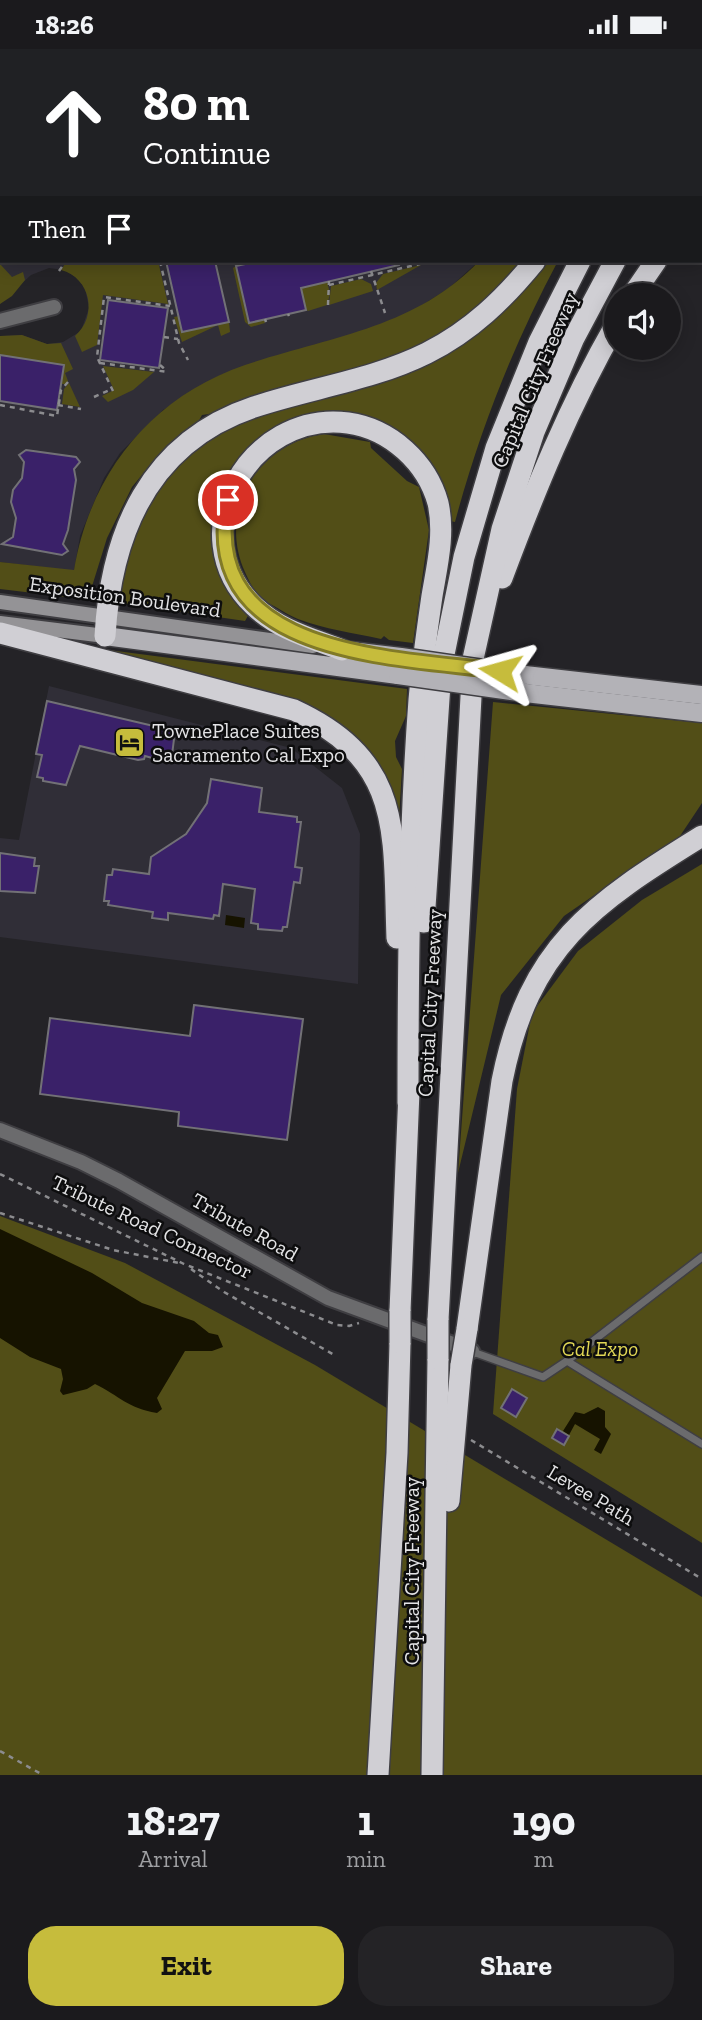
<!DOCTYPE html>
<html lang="en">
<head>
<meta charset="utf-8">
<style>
  body { margin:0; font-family:"Zilla Slab",serif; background:#242326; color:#f1f3f6; height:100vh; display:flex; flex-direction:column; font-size:26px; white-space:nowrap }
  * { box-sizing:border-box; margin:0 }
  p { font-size:23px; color:#a0a1a4 }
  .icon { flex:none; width:38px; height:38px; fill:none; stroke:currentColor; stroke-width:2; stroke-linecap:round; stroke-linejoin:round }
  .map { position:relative; height:1726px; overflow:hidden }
  .panel { display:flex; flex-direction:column; background:#1b1a1d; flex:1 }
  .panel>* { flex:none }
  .banner { position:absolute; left:0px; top:0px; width:704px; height:214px; box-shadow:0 4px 18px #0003,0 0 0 2px #39383b; background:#202124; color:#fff; overflow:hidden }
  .controls { position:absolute; left:604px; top:234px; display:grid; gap:14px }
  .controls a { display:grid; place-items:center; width:77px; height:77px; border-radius:50%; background:#1b1a1d; box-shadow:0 4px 18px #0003,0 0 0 2px #39383b; font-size:35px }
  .pin { position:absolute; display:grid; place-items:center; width:60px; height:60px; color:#fff; margin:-30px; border:4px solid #fff; border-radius:50%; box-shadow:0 2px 7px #0007 }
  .me { position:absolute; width:77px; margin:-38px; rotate:278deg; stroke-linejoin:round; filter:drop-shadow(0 0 5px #0008) }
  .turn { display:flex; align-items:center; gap:24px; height:147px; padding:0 28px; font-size:32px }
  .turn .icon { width:91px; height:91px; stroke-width:2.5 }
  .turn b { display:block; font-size:49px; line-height:60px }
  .then { display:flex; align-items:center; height:66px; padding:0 28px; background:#0003; gap:14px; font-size:26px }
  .eta { display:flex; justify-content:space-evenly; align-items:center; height:119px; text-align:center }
  .eta b { font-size:42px; font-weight:800; line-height:49px }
  .button { display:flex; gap:14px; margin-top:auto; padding:14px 28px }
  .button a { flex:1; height:80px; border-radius:28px; background:#c6bc3c; color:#111; font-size:28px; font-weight:800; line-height:80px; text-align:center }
  .button a+a { background:#242326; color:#f1f3f6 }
  .status { display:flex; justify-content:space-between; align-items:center; height:49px; padding:0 35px; background:#1b1a1d; direction:ltr }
  .status svg { height:19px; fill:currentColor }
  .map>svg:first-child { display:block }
  .built { fill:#302e37 }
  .green { fill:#524e17 }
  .water { fill:#161300 }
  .building { fill:#3a2169; stroke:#727176; stroke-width:2 }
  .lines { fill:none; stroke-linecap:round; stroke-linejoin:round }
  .service-casing { stroke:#3f3e42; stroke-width:10 }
  .minor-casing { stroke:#3f3e42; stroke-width:18 }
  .secondary-casing { stroke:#3f3e42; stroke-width:18 }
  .primary-casing { stroke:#3f3e42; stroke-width:21 }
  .motorway-casing { stroke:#3f3e42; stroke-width:24 }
  .path { stroke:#8c8c8f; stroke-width:2.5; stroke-dasharray:5 5; stroke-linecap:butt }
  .service { stroke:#6b6b6d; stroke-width:7 }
  .minor { stroke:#6b6b6d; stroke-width:14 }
  .secondary { stroke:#949396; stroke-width:14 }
  .primary { stroke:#b3b2b7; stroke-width:18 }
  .motorway { stroke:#d0cfd4; stroke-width:21 }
  .primary-bridge-casing { stroke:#3f3e42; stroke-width:21; stroke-linecap:butt }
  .motorway-bridge-casing { stroke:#3f3e42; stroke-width:24; stroke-linecap:butt }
  .primary-bridge { stroke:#b3b2b7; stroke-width:18 }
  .motorway-bridge { stroke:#d0cfd4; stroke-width:21 }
  .route-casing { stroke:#817a27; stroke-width:18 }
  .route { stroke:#c6bc3c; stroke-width:12 }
  .labels { text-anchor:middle; stroke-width:5; stroke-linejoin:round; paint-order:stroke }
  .street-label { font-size:21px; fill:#e3e3e5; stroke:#0d0d0e }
  .poi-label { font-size:21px; fill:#e3e3e5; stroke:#0d0d0e; text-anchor:start }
  .park-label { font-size:21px; font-style:italic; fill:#e1d755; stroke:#0d0d0e }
</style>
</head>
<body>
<div class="status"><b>18:26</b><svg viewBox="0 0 49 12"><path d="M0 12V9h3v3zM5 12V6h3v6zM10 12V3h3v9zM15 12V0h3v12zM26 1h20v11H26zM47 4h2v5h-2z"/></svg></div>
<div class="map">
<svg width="702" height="1726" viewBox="0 0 702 1726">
  <rect width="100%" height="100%" fill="#242327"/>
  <!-- built -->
  <g class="built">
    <polygon points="375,0 653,0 370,2"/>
    <polygon points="2,157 2,212 479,212 449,239 410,264 364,282 221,326 163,361 120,404 104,429 80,487 74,522 0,513 0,287 22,286 47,295 63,293 81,282 89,259 85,239 76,228 64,221 49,219 31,226 0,255"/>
    <polygon points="49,637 291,699 342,739 360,785 358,935 0,888 0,789 19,791"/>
  </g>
  <!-- green -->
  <g class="green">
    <path d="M67,212H158L168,255L103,246L97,296L82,303L75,287C98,267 91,229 61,221Z"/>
    <polygon points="295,212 309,212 314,235 327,232 330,245 327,256 308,262 305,259"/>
    <path d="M479,212H525C449,303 371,316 263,345C243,350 222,365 202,366L196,377L159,405L132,438L107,489L89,547L75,549L0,540V513L74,521C90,425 151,348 245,316C328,288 416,279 479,212Z"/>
    <path d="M542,212H558C514,294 479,383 455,473L450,472L440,434L340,364L295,370L261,388L232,420L221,446L249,565L245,572L122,554L120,542L130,488L166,425L219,380L383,327Z"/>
    <polygon points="0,215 12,228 23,223 25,231 12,247 0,255"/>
    <polygon points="421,216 377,241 376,234 383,225"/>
    <polygon points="236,217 248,274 264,270 265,274 251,278 245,273 233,219"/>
    <polygon points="361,230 371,235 373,242 329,256 331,237"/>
    <polygon points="179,267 182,283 229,273 230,283 221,287 218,276 182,293 174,268"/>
    <polygon points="22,286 47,295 61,294 73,320 65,324 68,332 65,335 61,335 63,316 0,306 0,287"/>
    <polygon points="103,317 154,323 133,341 108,353 102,347 114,341"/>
    <polygon points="69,334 80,358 62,355 64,340"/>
    <path d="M324,385L370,393L371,399L407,432L419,438L429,481L413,594L389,591L384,587L381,590C354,584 324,580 298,570C288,566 275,557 266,553C257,549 249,532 245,523C217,461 258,394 324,385Z"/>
    <polygon points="109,601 407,640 406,667 395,692 396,708 402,720 398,787 364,697 333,670 300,655"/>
    <polygon points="493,653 702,674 702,754 680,787 564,867 501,946 458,1124"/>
    <polygon points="702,815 702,1494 493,1365 517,1040 532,964 578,902 642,851"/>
    <polygon points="0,1167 125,1214 315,1316 702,1548 702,1726 0,1726"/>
  </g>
  <!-- water -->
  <g class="water">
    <polygon points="226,866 245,869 244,879 225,876"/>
    <path d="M0,1180L92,1224L142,1254L194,1272L209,1284L218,1286L223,1298L212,1302H185L157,1349L162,1360L157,1364C127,1359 120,1347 95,1335L87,1340L63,1346L60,1342L63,1330L61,1320L30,1308L0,1289Z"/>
    <polygon points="598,1358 605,1362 605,1378 611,1385 601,1405 594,1401 600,1390 575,1375 569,1386 563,1382 575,1363 584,1365"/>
  </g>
  <!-- building -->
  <g class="building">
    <polygon points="166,212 215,212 229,273 182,283"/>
    <polygon points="259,212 398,212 399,216 301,239 306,261 249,274 236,217"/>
    <polygon points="108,251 168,259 159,319 100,311"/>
    <polygon points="0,306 64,316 57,361 0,352"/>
    <polygon points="26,401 76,408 80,413 74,420 76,431 68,481 63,495 68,502 62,506 2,495 13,488 16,469 11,453 13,441 22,429 24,413 19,406"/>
    <polygon points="47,652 175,682 172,706 167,713 145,707 144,710 138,711 80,697 66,736 43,732 43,729 37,728 42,706 36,705"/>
    <polygon points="211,730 262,739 259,763 297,768 297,773 301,773 295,818 302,819 300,834 294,833 287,878 283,878 282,882 258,880 258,875 251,874 255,840 223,835 219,867 214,866 213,870 168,864 168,871 152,869 153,863 108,856 109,852 104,852 107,826 112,826 113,820 149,825 151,808 186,785 207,754"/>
    <polygon points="0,804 35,809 34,817 39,817 35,844 0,842"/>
    <polygon points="194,956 303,970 287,1091 178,1077 179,1063 40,1045 50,969 190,987"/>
    <polygon points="512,1340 527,1349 516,1368 501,1359"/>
    <polygon points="557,1380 569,1387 564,1396 552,1389"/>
  </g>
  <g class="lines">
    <defs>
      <g id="service">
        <polyline points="473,1303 543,1328 567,1312 702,1395"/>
        <polyline points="567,1312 702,1208"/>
      </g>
      <g id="minor">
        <polyline points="0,272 54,258"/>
        <polyline points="0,1081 81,1113 119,1132 328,1249 472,1302"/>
      </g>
      <g id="secondary">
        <polyline points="0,553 313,597"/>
        <polyline points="0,574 105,587"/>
      </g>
      <g id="primary">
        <polyline points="105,587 398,626"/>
        <polyline points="342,601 401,608"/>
        <polyline points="525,626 702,646"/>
        <polyline points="525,644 702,664"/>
      </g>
      <g id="motorway">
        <polyline points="78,2 86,0"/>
        <polyline points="216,2 223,0"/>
        <polyline points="263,2 269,0"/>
        <polyline points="0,20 2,19"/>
        <polyline points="702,27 702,26"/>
        <polyline points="0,51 2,51"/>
        <polyline points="0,124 2,122"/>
        <polyline points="702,147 702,146"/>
        <polyline points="632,247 656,212"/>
        <path d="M502,529C535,441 569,357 616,275"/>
        <path d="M0,584L294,661C404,712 393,783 397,889"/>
        <path d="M105,587C111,484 149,393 254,358C311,339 373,331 427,304C471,282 504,250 535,212"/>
        <path d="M342,601C311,589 279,581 254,557C179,485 249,361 348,374C391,380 427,414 438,454C445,485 437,517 432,547C427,582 422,616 419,651C409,785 408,920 408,1054"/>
        <polyline points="424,873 441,620 464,508 496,399 539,293 580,212"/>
        <polyline points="400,1262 409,1042"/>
        <polyline points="438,1271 473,610 502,480 534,383 574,289 615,212"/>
        <path d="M467,1280L502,1032C529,897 592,855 702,787"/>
        <polyline points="449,1452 461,1316"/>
        <polyline points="378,1726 397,1404 400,1294"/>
        <polyline points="432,1726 438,1310"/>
      </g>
    </defs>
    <!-- service casing -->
    <use href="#service" class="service-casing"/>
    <!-- minor casing -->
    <use href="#minor" class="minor-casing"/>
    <!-- secondary casing -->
    <use href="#secondary" class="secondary-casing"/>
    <!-- primary casing -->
    <use href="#primary" class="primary-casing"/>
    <!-- motorway casing -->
    <use href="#motorway" class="motorway-casing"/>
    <!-- path -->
    <g class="path">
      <polyline points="160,212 179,294 188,311"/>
      <polyline points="59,222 66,212"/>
      <polyline points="371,222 385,264"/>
      <polyline points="329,236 424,214"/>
      <polyline points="328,256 329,232"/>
      <polyline points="288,265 289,267"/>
      <polyline points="265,270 266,273"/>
      <polyline points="164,288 178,290"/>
      <polyline points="100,314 168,323"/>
      <polyline points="160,316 167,322"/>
      <polyline points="113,342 97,308 104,248 170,257"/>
      <polyline points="94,348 112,340"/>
      <polyline points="0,356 57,367 61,341 68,333"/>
      <polyline points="58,356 81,360"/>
      <polyline points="0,1125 184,1215 337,1276 349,1277 359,1274"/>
      <polyline points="0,1164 113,1201 179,1214"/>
      <polyline points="191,1220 224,1243 336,1307"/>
      <polyline points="471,1391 702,1530"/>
      <polyline points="0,1702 43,1726"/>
    </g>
    <!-- service -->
    <use href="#service" class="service"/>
    <!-- minor -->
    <use href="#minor" class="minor"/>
    <!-- secondary -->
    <use href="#secondary" class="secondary"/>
    <!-- primary -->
    <use href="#primary" class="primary"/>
    <!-- motorway -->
    <use href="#motorway" class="motorway"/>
    <defs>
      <g id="primary-bridge">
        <polyline points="401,608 525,626"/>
        <polyline points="398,626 525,644"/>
      </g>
      <g id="motorway-bridge">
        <polyline points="400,1294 400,1262"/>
        <polyline points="438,1310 438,1271"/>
        <polyline points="461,1316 467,1280"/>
      </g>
    </defs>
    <!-- primary-bridge casing -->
    <use href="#primary-bridge" class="primary-bridge-casing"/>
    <!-- motorway-bridge casing -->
    <use href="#motorway-bridge" class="motorway-bridge-casing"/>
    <!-- primary-bridge -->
    <use href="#primary-bridge" class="primary-bridge"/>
    <!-- motorway-bridge -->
    <use href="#motorway-bridge" class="motorway-bridge"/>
  </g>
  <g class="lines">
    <defs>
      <path id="route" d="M228,451C196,609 397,608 500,622"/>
    </defs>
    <!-- route casing -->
    <use href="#route" class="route-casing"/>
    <!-- route -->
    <use href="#route" class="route"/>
  </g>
  <!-- icons -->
  <defs>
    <symbol id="hotel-square" viewBox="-11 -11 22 22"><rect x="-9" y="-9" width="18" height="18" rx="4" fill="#c6bc3c" stroke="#0d0d0e"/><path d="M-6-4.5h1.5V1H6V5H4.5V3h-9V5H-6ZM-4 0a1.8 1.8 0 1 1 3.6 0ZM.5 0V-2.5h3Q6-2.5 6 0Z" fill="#111"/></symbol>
  </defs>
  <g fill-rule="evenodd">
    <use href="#hotel-square" x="112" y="676" width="35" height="35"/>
  </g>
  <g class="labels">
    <!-- street labels -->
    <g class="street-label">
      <text transform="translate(535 331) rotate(-67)" y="7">Capital City Freeway</text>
      <text transform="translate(125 548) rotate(8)" y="7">Exposition Boulevard</text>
      <text transform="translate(430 954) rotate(-87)" y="7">Capital City Freeway</text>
      <text transform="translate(152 1178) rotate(25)" y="7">Tribute Road Connector</text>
      <text transform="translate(245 1178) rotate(29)" y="7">Tribute Road</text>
      <text transform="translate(591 1446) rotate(31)" y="7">Levee Path</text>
      <text transform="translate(412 1522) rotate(-90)" y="7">Capital City Freeway</text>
    </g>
    <!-- poi labels -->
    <g class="poi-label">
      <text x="152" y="689">TownePlace Suites<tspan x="152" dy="24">Sacramento Cal Expo</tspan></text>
    </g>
    <!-- park labels -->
    <g class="park-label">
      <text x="600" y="1307">Cal Expo</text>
    </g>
  </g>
</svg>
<div class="controls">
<a><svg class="icon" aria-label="sound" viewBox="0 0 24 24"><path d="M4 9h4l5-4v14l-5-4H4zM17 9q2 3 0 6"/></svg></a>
</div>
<div class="pin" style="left:228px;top:451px;background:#d93025"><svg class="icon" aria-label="arrive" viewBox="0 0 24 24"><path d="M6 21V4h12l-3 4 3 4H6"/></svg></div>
<svg class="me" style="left:500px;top:622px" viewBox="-20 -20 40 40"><path d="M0-17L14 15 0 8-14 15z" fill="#c6bc3c" stroke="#fff" stroke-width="4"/></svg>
<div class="banner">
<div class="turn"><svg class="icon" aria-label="ahead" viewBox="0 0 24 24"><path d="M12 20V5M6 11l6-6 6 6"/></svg><div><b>80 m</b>Continue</div></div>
<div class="then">Then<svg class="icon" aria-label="arrive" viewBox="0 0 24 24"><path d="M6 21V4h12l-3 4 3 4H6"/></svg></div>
</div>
</div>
<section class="panel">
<div class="eta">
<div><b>18:27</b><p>Arrival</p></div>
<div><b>1</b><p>min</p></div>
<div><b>190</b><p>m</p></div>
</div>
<div class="button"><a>Exit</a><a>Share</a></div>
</section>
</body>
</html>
